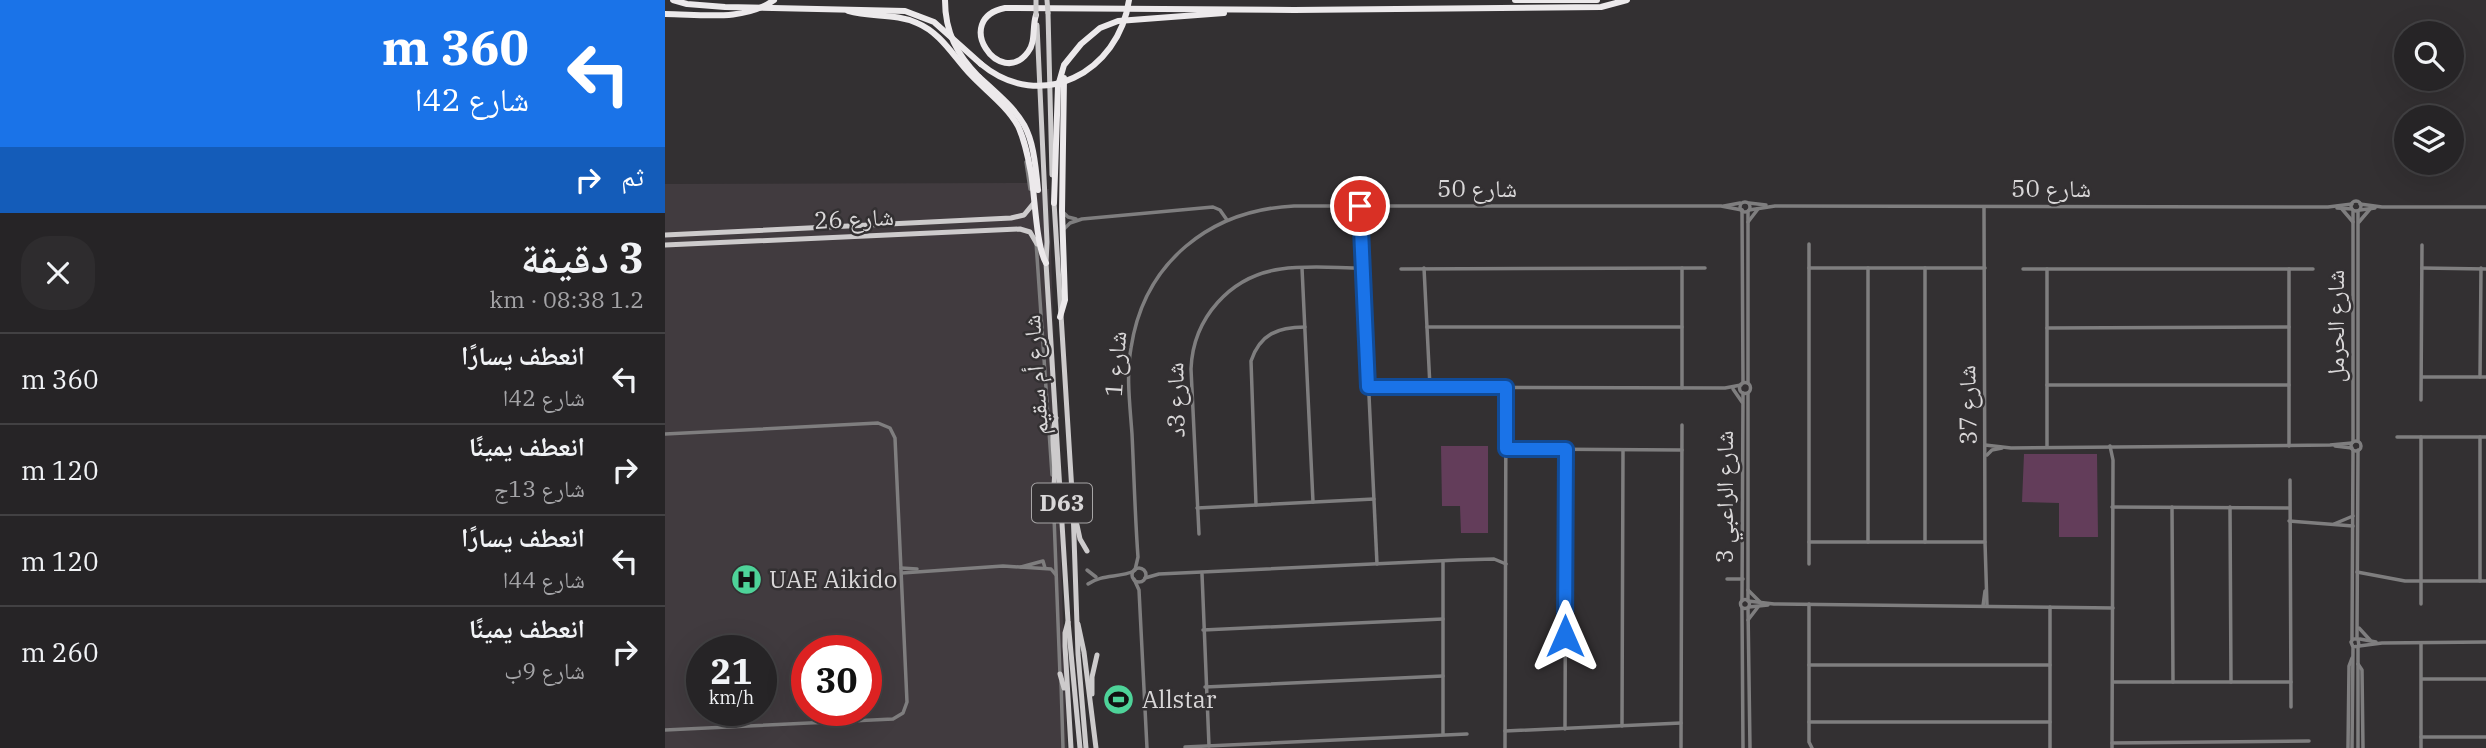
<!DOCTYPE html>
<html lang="ar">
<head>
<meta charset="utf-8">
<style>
  body { margin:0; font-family:"IBM Plex Serif","Noto Naskh Arabic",serif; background:#2e2c2e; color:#f1f3f6; direction:rtl; height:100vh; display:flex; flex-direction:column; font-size:26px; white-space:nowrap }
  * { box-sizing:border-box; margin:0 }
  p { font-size:23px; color:#a4a4a7 }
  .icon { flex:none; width:38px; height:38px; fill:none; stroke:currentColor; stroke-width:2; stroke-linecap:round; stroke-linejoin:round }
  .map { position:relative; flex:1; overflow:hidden; direction:ltr }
  .details { display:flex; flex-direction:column; background:#262426; width:665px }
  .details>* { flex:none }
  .guide { background:#1a73e8; color:#fff; overflow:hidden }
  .buttons { position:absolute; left:1729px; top:21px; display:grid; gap:14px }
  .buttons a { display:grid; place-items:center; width:70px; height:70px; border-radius:50%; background:#262426; box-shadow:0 7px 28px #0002,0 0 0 2px #424143; font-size:35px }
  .speed { position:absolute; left:21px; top:635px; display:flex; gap:14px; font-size:35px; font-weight:700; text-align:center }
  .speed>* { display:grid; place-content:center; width:91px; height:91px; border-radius:50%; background:#262426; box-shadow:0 7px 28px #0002,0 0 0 2px #424143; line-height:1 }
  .speed small { font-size:18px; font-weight:400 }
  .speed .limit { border:10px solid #d22; background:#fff; color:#111 }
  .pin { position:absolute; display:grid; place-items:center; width:60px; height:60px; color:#fff; margin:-30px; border:4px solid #fff; border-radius:50%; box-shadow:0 2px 7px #0007 }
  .me { position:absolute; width:77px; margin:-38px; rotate:0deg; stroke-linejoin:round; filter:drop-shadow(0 0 5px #0008) }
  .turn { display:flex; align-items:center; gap:24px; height:147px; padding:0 21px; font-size:32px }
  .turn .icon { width:91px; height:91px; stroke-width:2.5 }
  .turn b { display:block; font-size:49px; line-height:60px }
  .then { display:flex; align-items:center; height:66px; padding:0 21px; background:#0003; gap:14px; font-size:26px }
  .round { display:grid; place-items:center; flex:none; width:74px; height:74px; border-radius:28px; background:#2e2c2e }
  .head { display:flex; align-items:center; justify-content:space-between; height:119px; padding:0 21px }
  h1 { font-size:42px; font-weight:700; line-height:52px }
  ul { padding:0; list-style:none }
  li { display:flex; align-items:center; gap:21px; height:91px; padding:0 21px; border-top:2px solid #424143 }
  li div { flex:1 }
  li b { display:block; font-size:26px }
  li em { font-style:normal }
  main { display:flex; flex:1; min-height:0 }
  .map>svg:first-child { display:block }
  .built { fill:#413b3f; fill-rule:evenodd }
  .green { fill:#633d5a }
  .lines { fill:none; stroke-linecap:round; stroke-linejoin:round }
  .minor { stroke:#7f7e7f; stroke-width:3.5 }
  .major { stroke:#cdcbcc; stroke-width:5 }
  .highway { stroke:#ece9eb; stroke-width:6 }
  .major-bridge { stroke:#cdcbcc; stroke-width:5 }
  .highway-bridge { stroke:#ece9eb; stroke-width:6 }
  .route-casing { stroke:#114b97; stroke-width:18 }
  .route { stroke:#1a73e8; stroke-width:12 }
  .labels { text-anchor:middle; stroke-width:5; stroke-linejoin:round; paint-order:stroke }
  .shield { fill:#333032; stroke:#a7a5a6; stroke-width:2 }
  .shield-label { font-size:23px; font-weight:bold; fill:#d9d7d8 }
  .street-label { font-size:24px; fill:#d9d7d8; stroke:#333032 }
  .poi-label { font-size:24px; fill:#d9d7d8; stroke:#333032; text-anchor:start }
</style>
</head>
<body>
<main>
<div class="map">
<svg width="1821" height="748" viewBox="0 0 1821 748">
  <rect width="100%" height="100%" fill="#333032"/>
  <!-- built -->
  <path class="built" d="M373,183L374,189H384L402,748H0V184ZM37,651H96V710H37ZM142,651H201V710H142Z"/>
  <!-- green -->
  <g class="green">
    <polygon points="776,446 823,446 823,533 796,533 795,506 777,506"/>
    <polygon points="1359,454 1432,454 1433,537 1394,537 1394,503 1357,502"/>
  </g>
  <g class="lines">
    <!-- minor -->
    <g class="minor">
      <polyline points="361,162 365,189"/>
      <circle cx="1691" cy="206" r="5"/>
      <circle cx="1080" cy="207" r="5"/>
      <polyline points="1084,203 1101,205"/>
      <polyline points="1695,204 1717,207 1821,207"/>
      <polyline points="695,206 712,564"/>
      <polyline points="1059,206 1075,203"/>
      <polyline points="1319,207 1320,542 1322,606"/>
      <polyline points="1672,208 1687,209"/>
      <polyline points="1677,209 1688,222"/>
      <polyline points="1077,210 1078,383"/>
      <polyline points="1084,210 1110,206 1663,207 1687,204"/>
      <polyline points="1695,210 1710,208"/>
      <polyline points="397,211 403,217 411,219"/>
      <polyline points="1083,211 1083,383"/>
      <polyline points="1688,211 1688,442"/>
      <polyline points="1083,222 1093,209"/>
      <polyline points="1694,222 1705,209"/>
      <polyline points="399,229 405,223 417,219 548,207 555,210 562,220"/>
      <polyline points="371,242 387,475"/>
      <polyline points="637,268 648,502"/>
      <polyline points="759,268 765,387"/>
      <polyline points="1017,268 1017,388"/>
      <polyline points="1144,268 1320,268"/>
      <polyline points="1203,268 1203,542"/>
      <polyline points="1260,268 1260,542"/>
      <polyline points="1757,268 1821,269"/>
      <polyline points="736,269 1040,268"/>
      <polyline points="1358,269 1648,269"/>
      <polyline points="762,327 1017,327"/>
      <polyline points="1382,328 1624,327"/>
      <polyline points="1757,377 1821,377"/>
      <polyline points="1815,377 1816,268"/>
      <circle cx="1080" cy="388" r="5.5"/>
      <polyline points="1382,385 1624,385"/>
      <polyline points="703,387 1060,388 1076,385"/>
      <polyline points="1068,389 1077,402"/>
      <polyline points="1756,400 1757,245"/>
      <polyline points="0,434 213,423 225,428 230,438 242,702 238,713 228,719 0,730"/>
      <polyline points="1732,437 1821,437"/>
      <polyline points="1815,437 1815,581"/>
      <polyline points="1693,441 1693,211"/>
      <circle cx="1691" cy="446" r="5"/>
      <polyline points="1320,445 1346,448 1665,445 1687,443"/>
      <polyline points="1445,446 1448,460 1447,748"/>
      <polyline points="1624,446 1624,269"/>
      <polyline points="1670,446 1687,448"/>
      <polyline points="1382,447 1382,269"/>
      <polyline points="841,449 1017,450"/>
      <polyline points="1322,455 1327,450 1337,448"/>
      <polyline points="1625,480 1626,707"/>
      <polyline points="388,490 395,675"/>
      <path d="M591,505L586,361C595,334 613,327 640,327"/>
      <polyline points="1447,507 1624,508"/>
      <polyline points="1507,507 1508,682"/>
      <polyline points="1565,507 1566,682"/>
      <polyline points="532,508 709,499"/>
      <polyline points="1624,521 1688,526"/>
      <polyline points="1669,524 1688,516"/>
      <path d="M534,534L526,369C528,318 565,276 616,269C643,265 671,268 698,268"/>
      <polyline points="1144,542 1320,542"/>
      <polyline points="1144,564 1144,244"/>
      <polyline points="356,567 378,561 380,568"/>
      <polyline points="236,568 252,569"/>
      <circle cx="474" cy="575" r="7"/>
      <polyline points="422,570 431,577"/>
      <path d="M470,570L473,557C470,516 469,475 467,434C465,405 461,376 466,348C479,262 545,210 629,206H1056L1077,210"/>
      <polyline points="1692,572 1740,581 1821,581"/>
      <polyline points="237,573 338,566 386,569 391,575"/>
      <polyline points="537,574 544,746"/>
      <polyline points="480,578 494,574 793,560 829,559 841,564"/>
      <polyline points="469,579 474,590 482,748"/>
      <polyline points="1062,579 1078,579"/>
      <path d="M423,584C437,574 454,578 469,571"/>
      <polyline points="1083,590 1095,602"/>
      <circle cx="1080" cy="604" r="4.5"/>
      <polyline points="1083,600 1083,393"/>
      <polyline points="1077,601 1078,393"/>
      <polyline points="1083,601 1109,604 1448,608"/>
      <polyline points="1144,604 1144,742 1147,748"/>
      <polyline points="1756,604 1756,437"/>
      <polyline points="1318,606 1320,591"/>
      <polyline points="1084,607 1103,605"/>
      <polyline points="1385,607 1385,748"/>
      <polyline points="1077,608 1078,748"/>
      <polyline points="1083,608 1085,748"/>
      <polyline points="1083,620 1093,607"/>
      <polyline points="1694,628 1705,640"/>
      <polyline points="538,630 778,619"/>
      <polyline points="1692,638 1693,450"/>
      <polyline points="1687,639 1688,450"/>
      <polyline points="1695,639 1711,642"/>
      <polyline points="1756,643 1756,748"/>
      <polyline points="1694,646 1717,643 1821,642"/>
      <polyline points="1693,647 1693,748"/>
      <polyline points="1693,664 1697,670 1698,748"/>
      <polyline points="1144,665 1385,665"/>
      <polyline points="1757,679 1821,679"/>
      <polyline points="396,682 398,748"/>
      <polyline points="1448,682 1626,682"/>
      <polyline points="540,687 778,676"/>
      <polyline points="1144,722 1385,722"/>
      <polyline points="957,726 958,450"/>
      <polyline points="900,729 901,449"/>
      <polyline points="840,731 1016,723"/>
      <polyline points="778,734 778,562"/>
      <polyline points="1756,737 1821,737"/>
      <polyline points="1447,743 1644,741"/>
      <polyline points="520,747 802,734"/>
      <polyline points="1016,747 1017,425"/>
      <polyline points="840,748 841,387"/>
      <polyline points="1683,748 1684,666 1687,658"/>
      <polyline points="1687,748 1688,647 1686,642 1688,639 1693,639 1694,646 1688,647"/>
    </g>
    <!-- major -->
    <g class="major">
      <polyline points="383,13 387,175"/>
      <polyline points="372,25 382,242 381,263 403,621 415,748"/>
      <polyline points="389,202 408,508 413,654 421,748"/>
      <polyline points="0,235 346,218 359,215 368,204"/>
      <polyline points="0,245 355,229 365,232 372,244"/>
      <path d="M388,490C394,466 383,441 391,418"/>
      <polyline points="412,525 415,539 422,551"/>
      <polyline points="403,622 400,633 400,646 406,748"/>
      <polyline points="413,624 419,652 431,748"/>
      <polyline points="395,674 399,688"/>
      <polyline points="427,694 427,677 432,655"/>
    </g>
    <!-- highway -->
    <g class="highway">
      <polyline points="8,0 22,4 60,7 240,11 269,22 316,64"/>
      <polyline points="850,0 932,0"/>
      <path d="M183,11C206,18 230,13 252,23C276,33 288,56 306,75C321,91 342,106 353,126C360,141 363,157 366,173C370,196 371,246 381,263"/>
      <path d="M371,15C367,27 371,42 363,52C335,90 286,19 340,8L629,10L936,7L962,0"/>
      <path d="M314,77C362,120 367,125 373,190"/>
      <polyline points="389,203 393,86 399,65 416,44 435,28 453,21 559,13"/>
      <polyline points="395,317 400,300 397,211 399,78"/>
    </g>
    <!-- major-bridge -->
    <g class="major-bridge">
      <polyline points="371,0 371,15"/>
      <polyline points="382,0 383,13"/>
    </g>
    <!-- highway-bridge -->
    <g class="highway-bridge">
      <path d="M280,0C280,32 292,55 314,77"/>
      <path d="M0,14C35,14 79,22 109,0"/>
      <path d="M316,64C376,114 454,72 464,0"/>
    </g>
  </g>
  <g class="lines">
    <defs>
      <polyline id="route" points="695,206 703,387 841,387 841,449 901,449 900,636"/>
    </defs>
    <!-- route casing -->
    <use href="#route" class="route-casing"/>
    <!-- route -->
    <use href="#route" class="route"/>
  </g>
  <!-- icons -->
  <defs>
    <symbol id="hospital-disc" viewBox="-11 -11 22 22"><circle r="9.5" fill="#4ed399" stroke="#333032"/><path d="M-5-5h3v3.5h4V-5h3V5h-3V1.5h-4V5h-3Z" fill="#111"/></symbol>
    <symbol id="stadium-disc" viewBox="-11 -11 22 22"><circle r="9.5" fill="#4ed399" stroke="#333032"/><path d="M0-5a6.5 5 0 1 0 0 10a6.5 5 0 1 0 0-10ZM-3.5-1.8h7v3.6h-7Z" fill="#111"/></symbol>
  </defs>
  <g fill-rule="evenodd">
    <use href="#hospital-disc" x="64" y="562" width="35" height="35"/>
    <use href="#stadium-disc" x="436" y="682" width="35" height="35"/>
  </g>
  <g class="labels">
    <!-- shield labels -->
    <rect class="shield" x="367" y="483.5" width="60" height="39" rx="5"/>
    <g class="shield-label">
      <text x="397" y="511">D63</text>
    </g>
    <!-- street labels -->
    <g class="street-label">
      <text x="812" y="197">شارع 50</text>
      <text x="1386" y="197">شارع 50</text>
      <text transform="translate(189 219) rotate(-3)" y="8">شارع 26</text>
      <text transform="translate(1671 326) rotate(-90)" y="8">شارع الحرمل</text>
      <text transform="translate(451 364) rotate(-86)" y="8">شارع 1</text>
      <text transform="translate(371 375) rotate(-94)" y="8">شارع أم سقيم</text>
      <text transform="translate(511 400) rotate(-91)" y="8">شارع 3د</text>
      <text transform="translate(1303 405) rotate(-91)" y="8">شارع 37</text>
      <text transform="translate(1060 497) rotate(-90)" y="8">شارع الراعبي 3</text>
    </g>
    <!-- poi labels -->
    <g class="poi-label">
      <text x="104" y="588">UAE Aikido</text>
      <text x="477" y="708">Allstar</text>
    </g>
  </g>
</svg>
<div class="buttons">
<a><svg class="icon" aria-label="search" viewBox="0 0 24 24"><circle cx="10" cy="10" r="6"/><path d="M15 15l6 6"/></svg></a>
<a><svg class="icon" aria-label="layers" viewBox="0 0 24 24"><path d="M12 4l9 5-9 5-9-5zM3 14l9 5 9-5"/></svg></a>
</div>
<div class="speed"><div>21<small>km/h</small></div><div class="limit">30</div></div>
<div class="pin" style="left:695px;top:206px;background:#d93025"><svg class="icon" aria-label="arrive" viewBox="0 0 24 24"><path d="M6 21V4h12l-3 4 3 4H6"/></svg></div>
<svg class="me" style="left:900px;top:636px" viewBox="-20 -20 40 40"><path d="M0-17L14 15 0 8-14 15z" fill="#1a73e8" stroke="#fff" stroke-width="4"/></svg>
</div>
<section class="details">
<div class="guide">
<div class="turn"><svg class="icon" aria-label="left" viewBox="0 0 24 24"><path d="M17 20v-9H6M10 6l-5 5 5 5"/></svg><div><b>360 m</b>شارع 42ا</div></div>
<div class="then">ثم<svg class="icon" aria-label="right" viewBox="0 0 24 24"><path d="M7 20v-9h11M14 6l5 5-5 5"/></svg></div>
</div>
<div class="head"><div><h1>3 دقيقة</h1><p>1.2 km · 08:38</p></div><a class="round"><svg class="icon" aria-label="close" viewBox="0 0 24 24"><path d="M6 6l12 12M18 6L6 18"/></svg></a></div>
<ul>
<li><svg class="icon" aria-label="left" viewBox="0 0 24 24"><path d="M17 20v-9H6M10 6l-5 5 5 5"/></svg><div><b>انعطف يسارًا</b><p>شارع 42ا</p></div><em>360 m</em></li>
<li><svg class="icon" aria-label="right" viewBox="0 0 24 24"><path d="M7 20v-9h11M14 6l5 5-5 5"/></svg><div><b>انعطف يمينًا</b><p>شارع 13ج</p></div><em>120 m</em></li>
<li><svg class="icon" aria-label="left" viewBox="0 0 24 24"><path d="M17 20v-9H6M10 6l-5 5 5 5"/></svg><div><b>انعطف يسارًا</b><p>شارع 44ا</p></div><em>120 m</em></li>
<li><svg class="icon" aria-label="right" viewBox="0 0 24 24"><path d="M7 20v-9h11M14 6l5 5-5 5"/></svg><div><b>انعطف يمينًا</b><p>شارع 9ب</p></div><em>260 m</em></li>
</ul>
</section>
</main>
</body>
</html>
